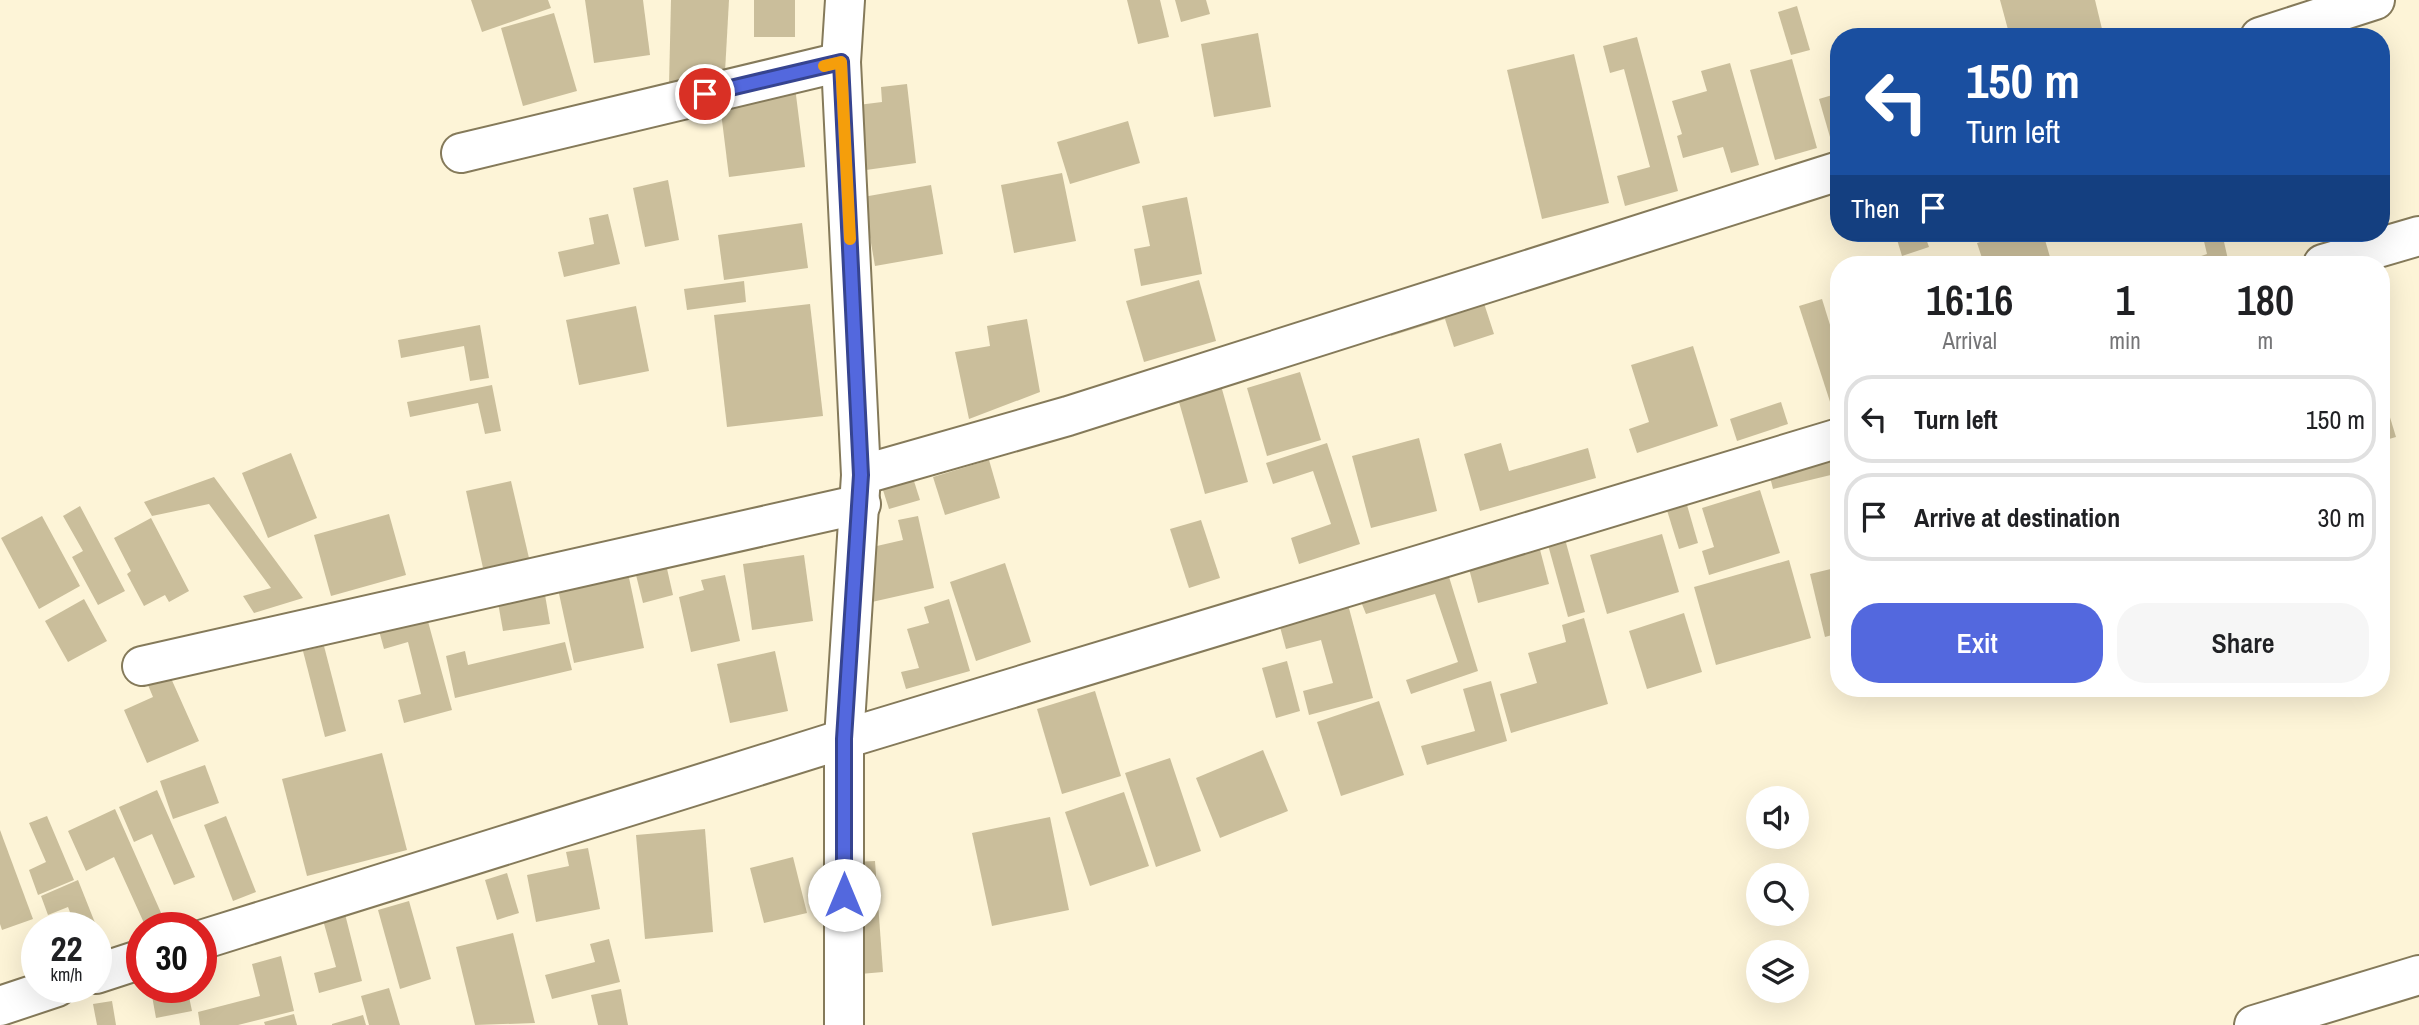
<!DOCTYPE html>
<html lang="en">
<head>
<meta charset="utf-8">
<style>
  body { margin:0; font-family:"Archivo Narrow",sans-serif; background:#f6f6f6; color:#202124; height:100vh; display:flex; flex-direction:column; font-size:26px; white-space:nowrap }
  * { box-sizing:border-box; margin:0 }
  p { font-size:23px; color:#757577 }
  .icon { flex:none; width:38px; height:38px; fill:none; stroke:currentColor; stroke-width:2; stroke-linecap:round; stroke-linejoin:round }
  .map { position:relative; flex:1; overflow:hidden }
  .sheet { position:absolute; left:1830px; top:256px; width:560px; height:441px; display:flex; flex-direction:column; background:#fff; border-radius:28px; box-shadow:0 7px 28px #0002 }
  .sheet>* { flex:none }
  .banner { position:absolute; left:1830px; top:28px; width:560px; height:214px; border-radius:28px; box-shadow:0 7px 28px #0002; background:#1a4fa0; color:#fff; overflow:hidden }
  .tools { position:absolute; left:1746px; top:786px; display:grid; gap:14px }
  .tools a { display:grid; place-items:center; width:63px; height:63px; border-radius:50%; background:#fff; box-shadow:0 7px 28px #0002; font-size:35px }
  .speed { position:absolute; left:21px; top:912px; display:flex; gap:14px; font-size:35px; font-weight:700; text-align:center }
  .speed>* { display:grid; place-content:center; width:91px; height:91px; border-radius:50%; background:#fff; box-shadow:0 7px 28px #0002; line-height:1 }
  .speed small { font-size:18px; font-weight:400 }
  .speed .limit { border:10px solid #d22; background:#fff; color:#111 }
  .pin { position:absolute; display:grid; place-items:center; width:60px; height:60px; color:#fff; margin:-30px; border:4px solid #fff; border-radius:50%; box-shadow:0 2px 7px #0007 }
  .me { position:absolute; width:77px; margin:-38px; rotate:0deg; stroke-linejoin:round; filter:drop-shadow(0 0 5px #0008) }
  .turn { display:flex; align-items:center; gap:24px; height:147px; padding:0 21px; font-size:32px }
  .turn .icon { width:91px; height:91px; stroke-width:2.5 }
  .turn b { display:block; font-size:49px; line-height:60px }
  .then { display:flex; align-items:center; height:66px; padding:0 21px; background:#0003; gap:14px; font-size:26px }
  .eta { display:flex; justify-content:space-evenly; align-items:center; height:119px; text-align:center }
  .eta b { font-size:42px; font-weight:600; line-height:49px }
  .action { display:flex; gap:14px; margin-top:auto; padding:14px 21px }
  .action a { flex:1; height:80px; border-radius:28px; background:#5368de; color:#fff; font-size:28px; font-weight:600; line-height:80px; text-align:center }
  .action a+a { background:#f6f6f6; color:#202124 }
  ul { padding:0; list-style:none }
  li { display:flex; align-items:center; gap:21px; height:88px; margin:0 14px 10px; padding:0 7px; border:4px solid #e0e0e0; border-radius:28px }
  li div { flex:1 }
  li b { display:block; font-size:26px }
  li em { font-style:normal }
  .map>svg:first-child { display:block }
  .building { fill:#cabe9b }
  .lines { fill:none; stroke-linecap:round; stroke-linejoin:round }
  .minor-casing { stroke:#857a5a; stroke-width:42 }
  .minor { stroke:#fff; stroke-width:38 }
  .route-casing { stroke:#364490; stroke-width:18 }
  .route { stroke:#5368de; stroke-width:12 }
  .slow { stroke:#f59e0b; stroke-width:12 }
</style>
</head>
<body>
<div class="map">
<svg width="2419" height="1025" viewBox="0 0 2419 1025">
  <rect width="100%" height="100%" fill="#fdf4d7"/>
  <!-- building -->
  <g class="building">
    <polygon points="471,0 548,0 551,8 482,32"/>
    <polygon points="585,0 643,0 650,55 594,63"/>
    <polygon points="671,0 729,0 725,72 669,85"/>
    <rect x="754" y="0" width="41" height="37"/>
    <polygon points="1127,0 1160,0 1169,37 1138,44"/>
    <polygon points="1175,0 1206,0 1210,14 1181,22"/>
    <polygon points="2000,0 2095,0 2102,29 2073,37 2010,37"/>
    <polygon points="1797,6 1810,50 1791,55 1778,12"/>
    <polygon points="554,13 577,91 523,106 501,28"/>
    <polygon points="1258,33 1271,107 1214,117 1201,44"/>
    <polygon points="1637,37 1678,191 1625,206 1617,176 1650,167 1624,69 1610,73 1603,46"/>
    <polygon points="1574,54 1609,203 1542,219 1507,70"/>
    <polygon points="1792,59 1817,148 1775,160 1750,70"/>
    <polygon points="1730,63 1759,165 1731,173 1723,147 1683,158 1677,136 1682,134 1672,101 1707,91 1701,71"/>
    <polygon points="907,84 916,163 866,170 858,105 882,102 881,87"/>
    <polygon points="795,87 805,167 729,177 719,96"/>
    <polygon points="1839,93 1839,141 1832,144 1819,99"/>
    <polygon points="1128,121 1140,163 1070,184 1057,142"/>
    <polygon points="1062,173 1076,241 1014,253 1001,185"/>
    <polygon points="668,180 679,240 645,247 633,188"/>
    <polygon points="931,185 943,254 875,266 863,197"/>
    <polygon points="1187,197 1202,274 1141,286 1134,249 1150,246 1142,206"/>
    <polygon points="608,214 620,264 564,277 558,252 594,244 589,218"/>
    <polygon points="802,223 808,268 724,280 718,235"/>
    <polygon points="1895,233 1924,233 1929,247 1902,256"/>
    <polygon points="2011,233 2043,233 2052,264 1984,264 1977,243"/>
    <polygon points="2202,233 2222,233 2229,264 2178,264 2207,254"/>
    <polygon points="1923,256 1926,264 1902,264"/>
    <polygon points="1199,280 1216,341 1144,362 1126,301"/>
    <polygon points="744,281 746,302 687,310 684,289"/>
    <polygon points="1480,291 1494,334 1454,347 1445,319 1391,336 1386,321"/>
    <polygon points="1822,299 1839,354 1839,409 1833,411 1799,306"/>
    <polygon points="810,304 823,416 727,427 714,315"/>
    <polygon points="636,306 649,371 579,385 566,320"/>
    <polygon points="1027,319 1040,392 969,419 955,352 990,346 987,326"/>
    <polygon points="480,325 489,378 470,381 464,346 401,358 398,340"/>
    <polygon points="1693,346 1718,426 1637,453 1629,429 1649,422 1631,365"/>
    <polygon points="1300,372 1321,440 1267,456 1247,388"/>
    <polygon points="1220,382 1248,482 1205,494 1177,395"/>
    <polygon points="492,385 501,431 485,434 478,403 410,417 407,402"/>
    <polygon points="2385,401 2396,437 2382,441 2382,402"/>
    <polygon points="1781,402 1788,424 1737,441 1730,419"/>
    <polygon points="1419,438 1437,511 1371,528 1352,456"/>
    <polygon points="1327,443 1360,544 1299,564 1291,538 1331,524 1313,471 1273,484 1266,463"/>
    <polygon points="1501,443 1509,471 1588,448 1596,478 1480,511 1464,454"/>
    <polygon points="1839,447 1839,473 1773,489 1767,465"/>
    <polygon points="291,453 317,518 268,538 242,473"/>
    <polygon points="989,460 1000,498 945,515 933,477"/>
    <polygon points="214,477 303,598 254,613 243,596 271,588 209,504 152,516 144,502"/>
    <polygon points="913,478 920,500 889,509 882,487"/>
    <polygon points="511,481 529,558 483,568 466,491"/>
    <polygon points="1760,490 1780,553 1709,575 1702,551 1714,547 1702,508"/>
    <polygon points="1685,498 1698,543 1679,549 1665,504"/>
    <polygon points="80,506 125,591 98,605 72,557 83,551 63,516"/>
    <polygon points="389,514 406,575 331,596 314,535"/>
    <polygon points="42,516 80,586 39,609 1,538"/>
    <polygon points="918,516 934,588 863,604 858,583 875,579 868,548 903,540 898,520"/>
    <polygon points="151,518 189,591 169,602 165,595 144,606 127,574 131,571 114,538"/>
    <polygon points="1201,520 1220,578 1189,588 1170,529"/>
    <polygon points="1662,534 1679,592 1607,614 1590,555"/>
    <polygon points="1565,539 1585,612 1568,617 1548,545"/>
    <polygon points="1538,542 1549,584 1478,603 1467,561"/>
    <polygon points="804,555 813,621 752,630 743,564"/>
    <polygon points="665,560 673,595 643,603 634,567"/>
    <polygon points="1789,560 1811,638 1716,665 1694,587"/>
    <polygon points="1005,563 1031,642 976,661 950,582"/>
    <polygon points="1446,567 1478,671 1411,694 1406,680 1458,662 1435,594 1366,614 1357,592"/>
    <polygon points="1839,567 1839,633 1825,637 1810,574"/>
    <polygon points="628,573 644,648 574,663 558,589"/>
    <polygon points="725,575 740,641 691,652 679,597 704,590 701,580"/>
    <polygon points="544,589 550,624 503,631 497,597"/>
    <polygon points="1346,597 1373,698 1309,715 1303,691 1333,683 1321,640 1286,649 1277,616"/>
    <polygon points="84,599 107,641 68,662 45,621"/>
    <polygon points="949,599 970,671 906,689 901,672 919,668 907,629 929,623 924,607"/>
    <polygon points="1684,613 1702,672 1647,689 1629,631"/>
    <polygon points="426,614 452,710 404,723 398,700 421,694 408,642 384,649 378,627"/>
    <polygon points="1584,618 1608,704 1511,733 1500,694 1537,683 1528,653 1566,642 1562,625"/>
    <polygon points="565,642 572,670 455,698 446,656 465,651 468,665"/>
    <polygon points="324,646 346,731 325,737 303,651"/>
    <polygon points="775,651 788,711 730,723 717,664"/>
    <polygon points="1287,661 1300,711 1276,718 1262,668"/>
    <polygon points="170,676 199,741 147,763 124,710 153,697 148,685"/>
    <polygon points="1491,681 1507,741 1427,765 1421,746 1475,731 1463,689"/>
    <polygon points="1095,691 1121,776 1062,794 1037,709"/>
    <polygon points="1379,701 1404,775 1341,796 1317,722"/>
    <polygon points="1263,750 1288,811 1220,838 1196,778"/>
    <polygon points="382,753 407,850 307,876 282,779"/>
    <polygon points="1170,758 1201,851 1156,867 1125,773"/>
    <polygon points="205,765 219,803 173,819 160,781"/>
    <polygon points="157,790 195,877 174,885 152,834 134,842 119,807"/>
    <polygon points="1124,792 1149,866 1090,886 1065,812"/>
    <polygon points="115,809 162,915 144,923 114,857 86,871 68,831"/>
    <polygon points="47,816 74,880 38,895 29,870 46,862 29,823"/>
    <polygon points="226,816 256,892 233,901 204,825"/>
    <polygon points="1050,817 1069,910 992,926 972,833"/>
    <polygon points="705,829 713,932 645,939 636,835"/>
    <polygon points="0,830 33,919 2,930 0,924"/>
    <polygon points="588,848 600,909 536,922 527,875 569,866 566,852"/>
    <polygon points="793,857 807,913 764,923 750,868"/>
    <polygon points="875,861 883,972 860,974 853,862"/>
    <polygon points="507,873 519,913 497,920 485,880"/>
    <polygon points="78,880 101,938 96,941 96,928 76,928 68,907 48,915 41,896"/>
    <polygon points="409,901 431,979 400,989 378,910"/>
    <polygon points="345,914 362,981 319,993 314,973 336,967 323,920"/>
    <polygon points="513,933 535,1023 475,1025 456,947"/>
    <polygon points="609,939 620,982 552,999 545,975 595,962 590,944"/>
    <polygon points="281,956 294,1011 238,1025 200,1025 198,1012 260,996 252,964"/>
    <polygon points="165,987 187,987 192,1011 156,1018 152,996 166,993"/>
    <polygon points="389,988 400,1025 369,1025 361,996"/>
    <polygon points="621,989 628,1025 598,1025 591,995"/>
    <polygon points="112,1001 116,1025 97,1025 93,1004"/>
    <polygon points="294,1014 297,1025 265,1025 264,1022"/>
    <polygon points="363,1015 366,1025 332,1025 332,1024"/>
  </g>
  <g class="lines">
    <defs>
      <g id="minor">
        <polyline points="2260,37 2375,0"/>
        <polyline points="461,153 841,62"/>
        <polyline points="2323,264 2419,236"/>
        <polyline points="861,475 1068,416 1839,171"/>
        <polyline points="142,666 861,504"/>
        <polyline points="201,940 844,739 1839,438"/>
        <polyline points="96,974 142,959"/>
        <polyline points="0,1006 57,987"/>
        <polyline points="844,1025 844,739 861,475 841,62 845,0"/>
        <polyline points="2254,1025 2419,975"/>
      </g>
    </defs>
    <!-- minor casing -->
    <use href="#minor" class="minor-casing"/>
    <!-- minor -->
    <use href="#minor" class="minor"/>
  </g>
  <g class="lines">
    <defs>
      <polyline id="route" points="705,94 841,62 861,475 844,739 844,895"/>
    </defs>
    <!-- route casing -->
    <use href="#route" class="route-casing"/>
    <!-- route -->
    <use href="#route" class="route"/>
    <!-- slow -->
    <polyline class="slow" points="824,66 841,62 850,239"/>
  </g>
</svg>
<div class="tools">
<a><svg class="icon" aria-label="sound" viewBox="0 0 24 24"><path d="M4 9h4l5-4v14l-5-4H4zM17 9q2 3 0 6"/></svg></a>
<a><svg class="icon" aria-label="search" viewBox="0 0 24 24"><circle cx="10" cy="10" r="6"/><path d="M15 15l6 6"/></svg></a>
<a><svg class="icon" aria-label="layers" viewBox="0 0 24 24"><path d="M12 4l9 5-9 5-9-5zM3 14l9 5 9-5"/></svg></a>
</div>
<div class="speed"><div>22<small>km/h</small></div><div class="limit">30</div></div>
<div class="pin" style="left:705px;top:94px;background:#d93025"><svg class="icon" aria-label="arrive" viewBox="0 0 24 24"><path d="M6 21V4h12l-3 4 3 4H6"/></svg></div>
<svg class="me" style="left:844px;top:895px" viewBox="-20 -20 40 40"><circle r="19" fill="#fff"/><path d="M0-13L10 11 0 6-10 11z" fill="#5368de"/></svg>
<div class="banner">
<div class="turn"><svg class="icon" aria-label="left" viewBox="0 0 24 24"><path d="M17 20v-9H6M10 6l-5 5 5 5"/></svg><div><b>150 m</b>Turn left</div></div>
<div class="then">Then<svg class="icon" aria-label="arrive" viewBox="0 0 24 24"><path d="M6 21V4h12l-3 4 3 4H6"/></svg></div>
</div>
<section class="sheet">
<div class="eta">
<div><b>16:16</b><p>Arrival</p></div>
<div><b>1</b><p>min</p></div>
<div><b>180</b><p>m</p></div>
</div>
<ul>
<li><svg class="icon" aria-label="left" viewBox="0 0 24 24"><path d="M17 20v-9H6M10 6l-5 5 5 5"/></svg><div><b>Turn left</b></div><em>150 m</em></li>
<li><svg class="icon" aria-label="arrive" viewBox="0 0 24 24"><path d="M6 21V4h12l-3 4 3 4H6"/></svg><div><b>Arrive at destination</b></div><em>30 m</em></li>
</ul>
<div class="action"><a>Exit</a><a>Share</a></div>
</section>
</div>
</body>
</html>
